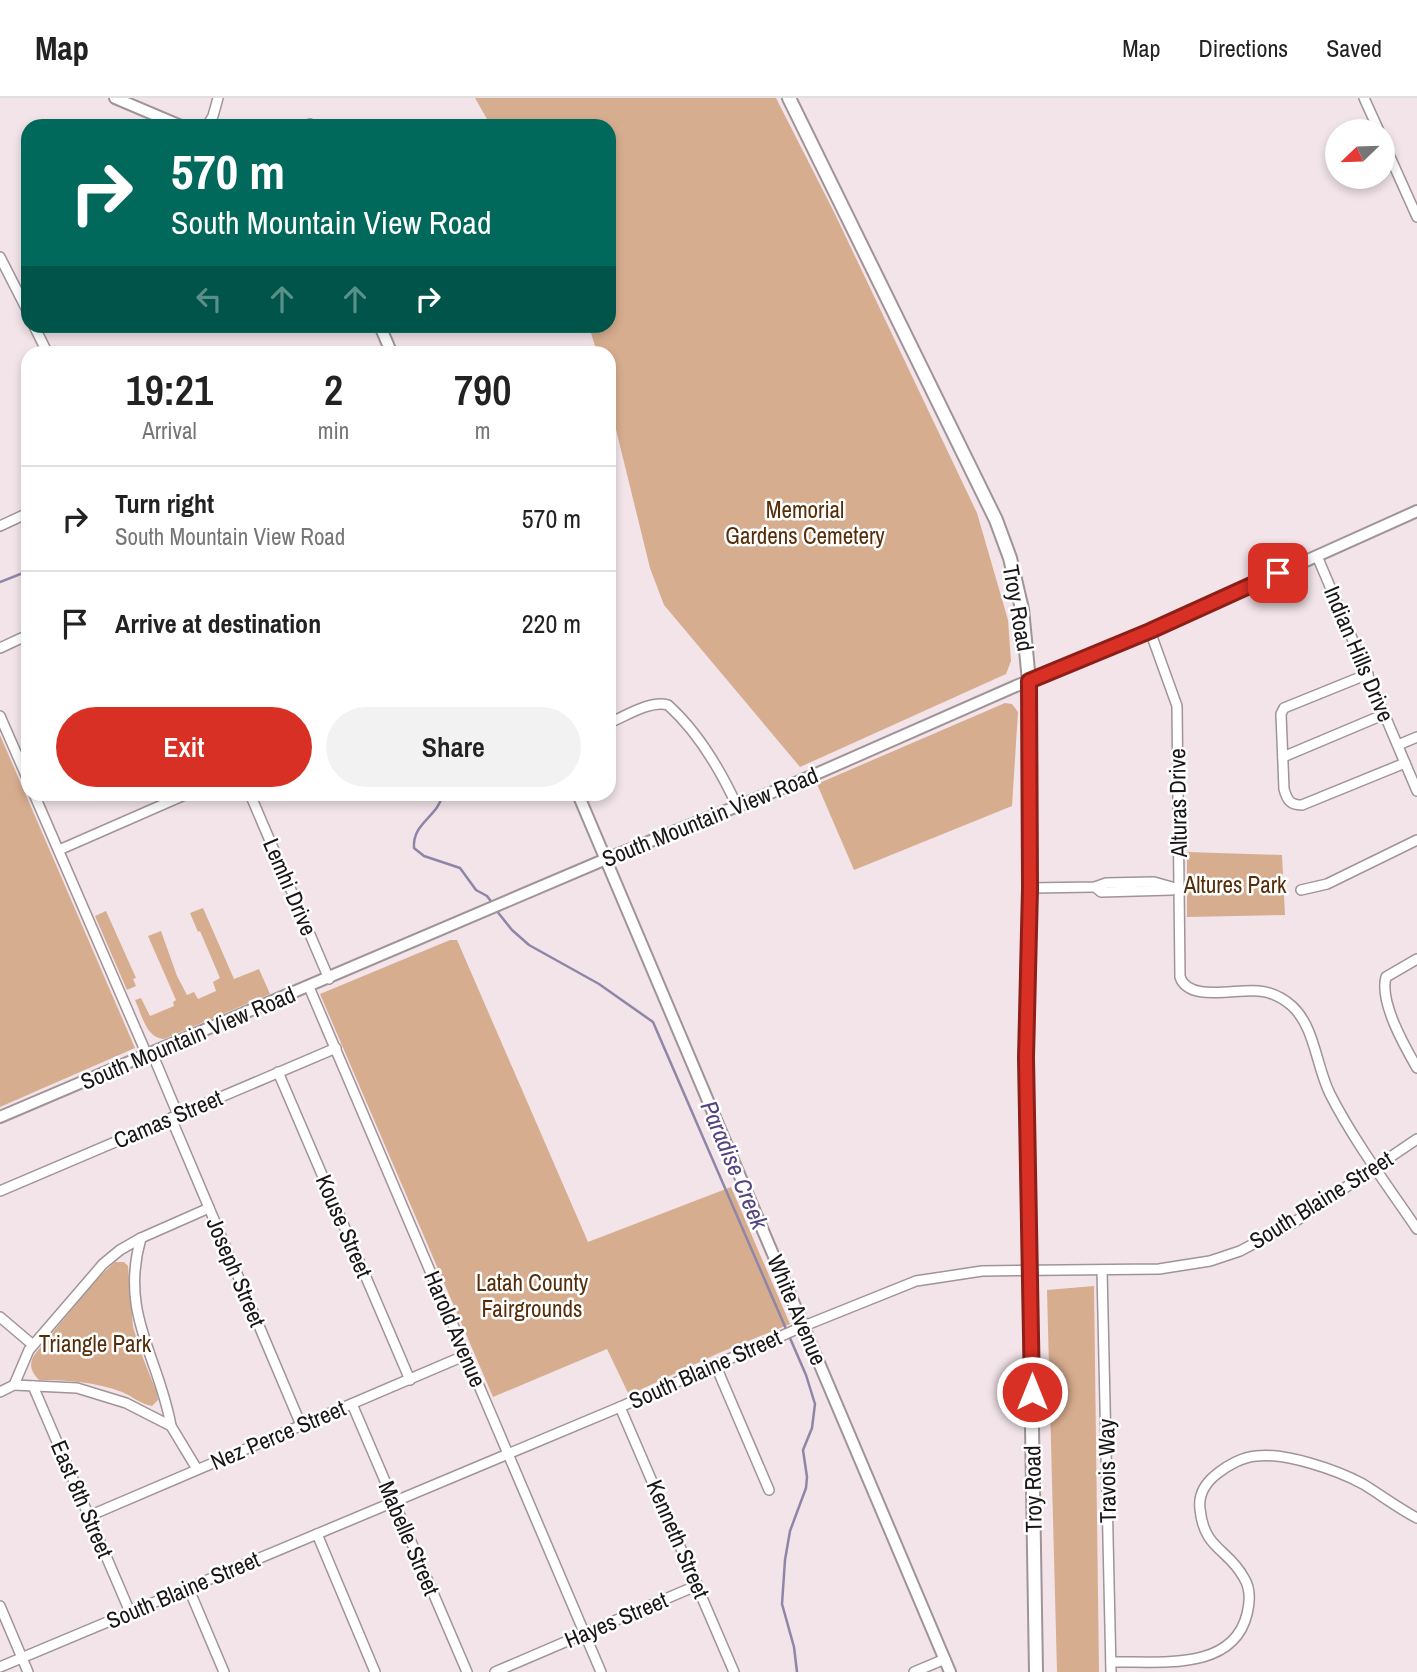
<!DOCTYPE html>
<html lang="en">
<head>
<meta charset="utf-8">
<style>
  body { margin:0; font-family:"Archivo Narrow",sans-serif; background:#f2f2f2; color:#222; height:100vh; display:flex; flex-direction:column; font-size:26px; white-space:nowrap }
  * { box-sizing:border-box; margin:0 }
  p { font-size:23px; color:#767676 }
  .icon { flex:none; width:38px; height:38px; fill:none; stroke:currentColor; stroke-width:2; stroke-linecap:round; stroke-linejoin:round }
  .map { position:relative; flex:1; overflow:hidden }
  .panel { position:absolute; left:21px; top:248px; width:595px; height:455px; display:flex; flex-direction:column; background:#fff; border-radius:21px; box-shadow:0 4px 10px #0003 }
  .panel>* { flex:none }
  .guide { position:absolute; left:21px; top:21px; width:595px; height:214px; border-radius:21px; box-shadow:0 4px 10px #0003; background:#00695c; color:#fff; overflow:hidden }
  .needle { width:46px; rotate:247deg }
  .buttons { position:absolute; left:1325px; top:21px; display:grid; gap:14px }
  .buttons a { display:grid; place-items:center; width:70px; height:70px; border-radius:50%; background:#fff; box-shadow:0 4px 10px #0003; font-size:35px }
  .pin { position:absolute; display:grid; place-items:center; width:60px; height:60px; color:#fff; margin:-30px; border-radius:14px; box-shadow:0 4px 10px #0006 }
  .me { position:absolute; width:77px; margin:-38px; rotate:0deg; stroke-linejoin:round; filter:drop-shadow(0 0 5px #0008) }
  .turn { display:flex; align-items:center; gap:24px; height:147px; padding:0 35px; font-size:32px }
  .turn .icon { width:91px; height:91px; stroke-width:2.5 }
  .turn b { display:block; font-size:49px; line-height:60px }
  .lanes { display:flex; align-items:center; height:66px; padding:0 35px; background:#0003; justify-content:center; gap:35px; direction:ltr }
  .lanes .off { opacity:.35 }
  .eta { display:flex; justify-content:space-evenly; align-items:center; height:119px; text-align:center }
  .eta b { font-size:42px; font-weight:600; line-height:49px }
  .primary-button { display:flex; gap:14px; margin-top:auto; padding:14px 35px }
  .primary-button a { flex:1; height:80px; border-radius:42px; background:#d93025; color:#fff; font-size:28px; font-weight:600; line-height:80px; text-align:center }
  .primary-button a+a { background:#f2f2f2; color:#222 }
  ul { padding:0; list-style:none }
  li { display:flex; align-items:center; gap:21px; height:105px; padding:0 35px; border-top:2px solid #e0e0e0 }
  li div { flex:1 }
  li b { display:block; font-size:26px }
  li em { font-style:normal }
  header { display:flex; align-items:center; gap:42px; box-sizing:border-box; height:98px; padding:0 35px; background:#fff; border-bottom:2px solid #e0e0e0 }
  header strong { font-size:33px }
  nav { display:flex; gap:38px; margin-inline-start:auto; font-size:24px }
  .map>svg:first-child { display:block }
  .green { fill:#d7ad8f }
  .lines { fill:none; stroke-linecap:round; stroke-linejoin:round }
  .stream { stroke:#8e86a7; stroke-width:2.5 }
  .minor-casing { stroke:#a09498; stroke-width:12 }
  .tertiary-casing { stroke:#a09498; stroke-width:14 }
  .secondary-casing { stroke:#a09498; stroke-width:16 }
  .minor { stroke:#fff; stroke-width:9 }
  .tertiary { stroke:#fff; stroke-width:10 }
  .secondary { stroke:#fff; stroke-width:12 }
  .route-casing { stroke:#8d1f18; stroke-width:18 }
  .route { stroke:#d93025; stroke-width:12 }
  .labels { text-anchor:middle; stroke-width:5; stroke-linejoin:round; paint-order:stroke }
  .park-label { font-size:23px; fill:#562d08; stroke:#fff }
  .street-label { font-size:23px; fill:#1a1517; stroke:#fff }
  .water-label { font-size:24px; font-style:italic; fill:#53447f; stroke:#fff }
</style>
</head>
<body>
<header>
<strong>Map</strong>
<nav><a>Map</a><a>Directions</a><a>Saved</a></nav>
</header>
<div class="map">
<svg width="1417" height="1574" viewBox="0 0 1417 1574">
  <rect width="100%" height="100%" fill="#f2e4e9"/>
  <!-- green -->
  <g class="green">
    <polygon points="475,0 776,0 834,114 977,415 1008,522 1011,563 1006,576 800,669 664,507 650,470 609,303 609,256 597,255 589,228 609,228 609,28 491,28"/>
    <polygon points="1005,605 1012,606 1018,614 1012,708 854,772 817,686"/>
    <polygon points="0,637 135,950 0,1009"/>
    <polygon points="1187,754 1282,757 1285,817 1187,819"/>
    <path d="M203,810L234,881L259,871L270,896L164,941C146,940 142,917 135,902L141,900L150,918L174,908L173,904L176,902L148,838L161,833L177,878L187,897L194,894L198,901L216,893L213,884L220,880L200,833L198,834L190,815Z"/>
    <polygon points="106,813 136,880 133,881 136,888 127,892 95,818"/>
    <polygon points="450,842 457,842 588,1144 731,1089 790,1226 719,1255 629,1297 607,1251 493,1299 320,896"/>
    <path d="M115,1164H124L128,1168L133,1229L141,1255L157,1295L158,1302L152,1308C140,1306 132,1298 122,1294C95,1284 68,1282 39,1282C31,1274 28,1266 35,1256L96,1182Z"/>
    <polygon points="1094,1188 1099,1574 1057,1574 1047,1192"/>
  </g>
  <g class="lines">
    <!-- stream -->
    <g class="stream">
      <polyline points="0,484 28,473"/>
      <path d="M443,696C438,719 412,725 414,750L424,758L460,770L476,792L487,798L493,806"/>
      <polyline points="496,812 512,832 529,847 599,886 653,924 806,1277 815,1306 812,1330 803,1352 807,1379 806,1390 790,1433 785,1462 782,1506 794,1549 797,1574"/>
    </g>
    <defs>
      <g id="minor">
        <polyline points="1364,0 1379,33"/>
        <polyline points="310,26 310,28"/>
        <polyline points="207,28 213,18 218,0"/>
        <polyline points="1382,41 1417,119"/>
        <polyline points="0,159 28,214"/>
        <polyline points="34,228 48,256"/>
        <polyline points="0,428 28,415"/>
        <polyline points="1317,458 1417,693"/>
        <path d="M1150,533L1177,608L1180,879C1189,905 1237,890 1259,893C1271,894 1283,900 1292,908C1315,929 1316,968 1330,996C1354,1043 1387,1087 1417,1131"/>
        <polyline points="0,550 28,537"/>
        <path d="M1368,576L1284,610L1281,616L1284,691C1287,702 1290,707 1302,707L1405,665"/>
        <polyline points="0,618 28,682"/>
        <path d="M609,625C626,618 650,602 668,607C699,635 720,671 737,708"/>
        <polyline points="1398,647 1417,639"/>
        <polyline points="1283,659 1385,616"/>
        <polyline points="34,696 147,957"/>
        <polyline points="250,696 329,881"/>
        <polyline points="59,752 187,696"/>
        <polyline points="1095,789 1101,794 1172,792"/>
        <polyline points="1030,790 1095,789 1106,785 1154,784 1179,791"/>
        <polyline points="1301,792 1327,786 1417,742"/>
        <path d="M1417,861L1386,879C1379,904 1405,949 1417,970"/>
        <polyline points="309,889 601,1574"/>
        <polyline points="152,955 178,1017"/>
        <polyline points="278,974 410,1282"/>
        <polyline points="171,1020 301,1327"/>
        <polyline points="0,1093 336,950"/>
        <path d="M141,1140C119,1216 159,1259 171,1328"/>
        <polyline points="1102,1172 1111,1574"/>
        <polyline points="0,1219 33,1247"/>
        <polyline points="715,1266 769,1392"/>
        <polyline points="14,1287 77,1290 126,1305 171,1328 197,1371"/>
        <polyline points="33,1288 130,1514"/>
        <polyline points="0,1294 14,1287 29,1252 103,1166 120,1152 141,1140 209,1110"/>
        <polyline points="352,1306 467,1574"/>
        <polyline points="620,1309 734,1574"/>
        <polyline points="89,1418 466,1257"/>
        <polyline points="317,1436 375,1574"/>
        <polyline points="188,1489 224,1574"/>
        <polyline points="0,1508 28,1574"/>
        <path d="M1111,1564C1159,1563 1233,1574 1247,1516C1250,1504 1251,1491 1244,1480C1228,1450 1204,1452 1200,1411C1198,1395 1206,1384 1218,1375C1228,1367 1243,1359 1256,1358C1285,1354 1337,1372 1363,1386C1381,1397 1398,1410 1417,1420"/>
        <polyline points="0,1569 620,1309 804,1228 916,1183 982,1173 1159,1171 1210,1163 1240,1153 1293,1125 1417,1041"/>
        <polyline points="495,1574 698,1487"/>
        <polyline points="914,1574 945,1561"/>
      </g>
      <g id="tertiary">
        <polyline points="115,0 181,28"/>
        <polyline points="380,228 392,256"/>
        <polyline points="578,696 950,1574"/>
        <polyline points="0,1019 606,761 800,683 1016,588 1150,533 1417,413"/>
      </g>
      <polyline id="secondary" points="789,0 996,422 1010,460 1022,511 1029,583 1030,790 1026,960 1036,1574"/>
    </defs>
    <!-- minor casing -->
    <use href="#minor" class="minor-casing"/>
    <!-- tertiary casing -->
    <use href="#tertiary" class="tertiary-casing"/>
    <!-- secondary casing -->
    <use href="#secondary" class="secondary-casing"/>
    <!-- minor -->
    <use href="#minor" class="minor"/>
    <!-- tertiary -->
    <use href="#tertiary" class="tertiary"/>
    <!-- secondary -->
    <use href="#secondary" class="secondary"/>
  </g>
  <g class="lines">
    <defs>
      <polyline id="route" points="1032,1294 1026,960 1030,790 1029,583 1150,533 1278,475"/>
    </defs>
    <!-- route casing -->
    <use href="#route" class="route-casing"/>
    <!-- route -->
    <use href="#route" class="route"/>
  </g>
  <g class="labels">
    <!-- park labels -->
    <g class="park-label">
      <text x="805" y="420">Memorial<tspan x="805" dy="26">Gardens Cemetery</tspan></text>
      <text x="1235" y="795">Altures Park</text>
      <text x="532" y="1193">Latah County<tspan x="532" dy="26">Fairgrounds</tspan></text>
      <text x="95" y="1254">Triangle Park</text>
    </g>
    <!-- street labels -->
    <g class="street-label">
      <text transform="translate(1018 510) rotate(80)" y="8">Troy Road</text>
      <text transform="translate(1359 556) rotate(67)" y="8">Indian Hills Drive</text>
      <text transform="translate(1178 705) rotate(-91)" y="8">Alturas Drive</text>
      <text transform="translate(710 719) rotate(-22)" y="8">South Mountain View Road</text>
      <text transform="translate(290 789) rotate(67)" y="8">Lemhi Drive</text>
      <text transform="translate(188 940) rotate(-23)" y="8">South Mountain View Road</text>
      <text transform="translate(168 1021) rotate(-23)" y="8">Camas Street</text>
      <text transform="translate(1321 1102) rotate(-32)" y="8">South Blaine Street</text>
      <text transform="translate(344 1128) rotate(67)" y="8">Kouse Street</text>
      <text transform="translate(236 1174) rotate(67)" y="8">Joseph Street</text>
      <text transform="translate(797 1212) rotate(67)" y="8">White Avenue</text>
      <text transform="translate(455 1231) rotate(67)" y="8">Harold Avenue</text>
      <text transform="translate(705 1271) rotate(-24)" y="8">South Blaine Street</text>
      <text transform="translate(278 1337) rotate(-23)" y="8">Nez Perce Street</text>
      <text transform="translate(1107 1373) rotate(-91)" y="8">Travois Way</text>
      <text transform="translate(1033 1391) rotate(-91)" y="8">Troy Road</text>
      <text transform="translate(82 1401) rotate(67)" y="8">East 8th Street</text>
      <text transform="translate(409 1440) rotate(67)" y="8">Mabelle Street</text>
      <text transform="translate(678 1441) rotate(67)" y="8">Kenneth Street</text>
      <text transform="translate(183 1492) rotate(-23)" y="8">South Blaine Street</text>
      <text transform="translate(616 1522) rotate(-23)" y="8">Hayes Street</text>
    </g>
    <!-- water labels -->
    <g class="water-label">
      <text transform="translate(734 1067) rotate(67)" y="8">Paradise Creek</text>
    </g>
  </g>
</svg>
<div class="buttons">
<a><svg class="needle" viewBox="-14 -14 28 28"><path d="M0-13l5 13h-10z" fill="#e53935"/><path d="M0 13l5-13h-10z" fill="#767676"/></svg></a>
</div>
<div class="pin" style="left:1278px;top:475px;background:#d93025"><svg class="icon" aria-label="arrive" viewBox="0 0 24 24"><path d="M6 21V4h12l-3 4 3 4H6"/></svg></div>
<svg class="me" style="left:1032px;top:1294px" viewBox="-20 -20 40 40"><circle r="17" fill="#d93025" stroke="#fff" stroke-width="3"/><path d="M0-11L8 9 0 5-8 9z" fill="#fff"/></svg>
<div class="guide">
<div class="turn"><svg class="icon" aria-label="right" viewBox="0 0 24 24"><path d="M7 20v-9h11M14 6l5 5-5 5"/></svg><div><b>570 m</b>South Mountain View Road</div></div>
<div class="lanes"><svg class="icon off" aria-label="left" viewBox="0 0 24 24"><path d="M17 20v-9H6M10 6l-5 5 5 5"/></svg><svg class="icon off" aria-label="ahead" viewBox="0 0 24 24"><path d="M12 20V5M6 11l6-6 6 6"/></svg><svg class="icon off" aria-label="ahead" viewBox="0 0 24 24"><path d="M12 20V5M6 11l6-6 6 6"/></svg><svg class="icon" aria-label="right" viewBox="0 0 24 24"><path d="M7 20v-9h11M14 6l5 5-5 5"/></svg></div>
</div>
<section class="panel">
<div class="eta">
<div><b>19:21</b><p>Arrival</p></div>
<div><b>2</b><p>min</p></div>
<div><b>790</b><p>m</p></div>
</div>
<ul>
<li><svg class="icon" aria-label="right" viewBox="0 0 24 24"><path d="M7 20v-9h11M14 6l5 5-5 5"/></svg><div><b>Turn right</b><p>South Mountain View Road</p></div><em>570 m</em></li>
<li><svg class="icon" aria-label="arrive" viewBox="0 0 24 24"><path d="M6 21V4h12l-3 4 3 4H6"/></svg><div><b>Arrive at destination</b></div><em>220 m</em></li>
</ul>
<div class="primary-button"><a>Exit</a><a>Share</a></div>
</section>
</div>
</body>
</html>
